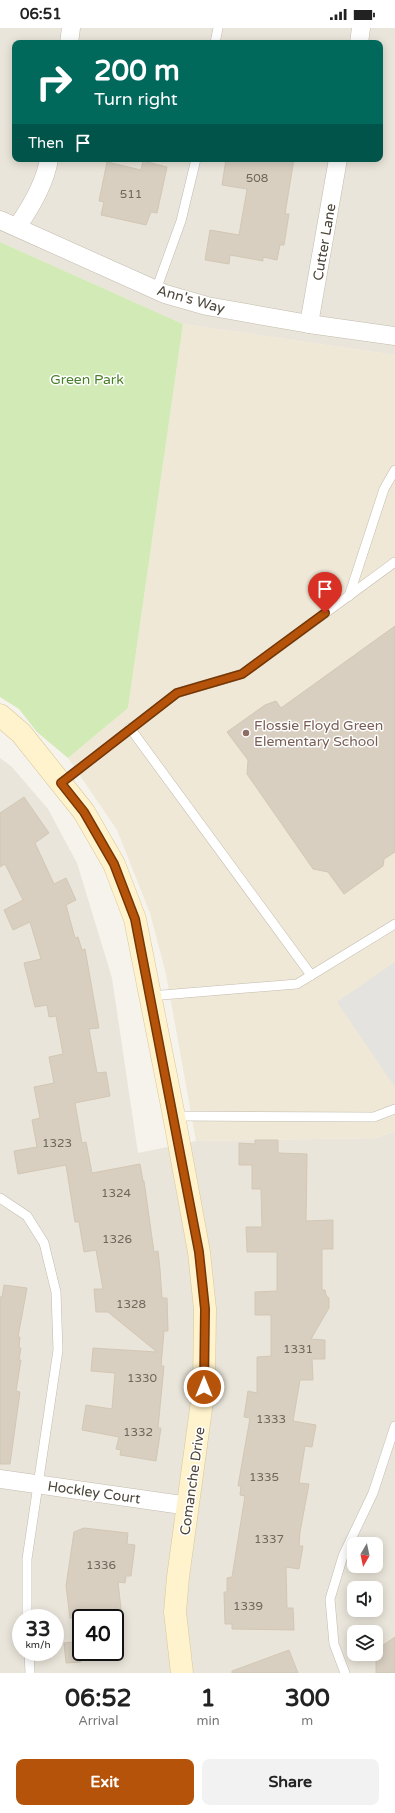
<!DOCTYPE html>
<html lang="en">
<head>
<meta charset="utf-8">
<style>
  body { margin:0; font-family:"Varela Round",sans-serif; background:#f2f2f2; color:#222; height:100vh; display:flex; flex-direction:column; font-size:15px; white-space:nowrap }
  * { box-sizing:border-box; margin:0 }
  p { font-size:13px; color:#767676 }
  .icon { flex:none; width:22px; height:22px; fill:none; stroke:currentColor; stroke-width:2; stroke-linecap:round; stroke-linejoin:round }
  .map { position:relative; height:1645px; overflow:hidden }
  .details { display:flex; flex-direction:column; background:#fff; flex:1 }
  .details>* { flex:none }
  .guide { position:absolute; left:12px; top:12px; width:371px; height:122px; border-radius:8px; box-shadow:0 2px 10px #0003; background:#00695c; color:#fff; overflow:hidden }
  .needle { width:26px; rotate:189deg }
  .fabs { position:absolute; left:347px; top:1509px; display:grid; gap:8px }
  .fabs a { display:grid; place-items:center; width:36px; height:36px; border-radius:8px; background:#fff; box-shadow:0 2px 10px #0003; font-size:20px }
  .speed { position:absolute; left:12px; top:1581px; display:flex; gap:8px; font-size:20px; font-weight:700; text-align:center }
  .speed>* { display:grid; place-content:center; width:52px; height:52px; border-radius:50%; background:#fff; box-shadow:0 2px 10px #0003; line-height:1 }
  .speed small { font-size:10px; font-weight:400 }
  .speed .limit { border:2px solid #111; border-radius:6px; background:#fff; color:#111 }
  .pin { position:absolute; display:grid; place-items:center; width:34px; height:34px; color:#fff; margin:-41px -17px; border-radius:50% 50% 50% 0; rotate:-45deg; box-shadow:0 0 4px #0007 }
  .pin .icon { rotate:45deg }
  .me { position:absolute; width:44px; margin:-22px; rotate:0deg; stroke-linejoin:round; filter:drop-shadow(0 0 3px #0008) }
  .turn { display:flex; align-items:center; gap:14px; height:84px; padding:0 16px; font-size:18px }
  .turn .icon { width:52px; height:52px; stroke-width:2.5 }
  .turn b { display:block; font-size:28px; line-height:34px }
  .then { display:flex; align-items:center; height:38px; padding:0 16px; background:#0003; gap:8px; font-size:15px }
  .eta { display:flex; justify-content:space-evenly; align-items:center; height:68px; text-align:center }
  .eta b { font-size:24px; font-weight:800; line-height:28px }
  .button { display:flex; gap:8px; margin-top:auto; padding:8px 16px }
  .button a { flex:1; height:46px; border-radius:8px; background:#b45309; color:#fff; font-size:16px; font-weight:800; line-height:46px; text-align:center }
  .button a+a { background:#f2f2f2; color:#222 }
  .status { display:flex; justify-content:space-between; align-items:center; height:28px; padding:0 20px; background:#fff; direction:ltr }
  .status svg { height:11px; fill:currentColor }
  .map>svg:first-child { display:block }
  .residential { fill:#eae5da; fill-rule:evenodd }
  .education { fill:#efe8d6 }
  .green { fill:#d2eab5 }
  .parking { fill:#e5e3e0 }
  .building { fill:#d8cfc1; stroke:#d3c7b4 }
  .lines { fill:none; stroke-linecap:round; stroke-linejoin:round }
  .lane-casing { stroke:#c2bbae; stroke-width:10 }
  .street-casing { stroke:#c2bbae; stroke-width:19 }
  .secondary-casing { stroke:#d6c79b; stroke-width:23 }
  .lane { stroke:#fff; stroke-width:9 }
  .street { stroke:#fff; stroke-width:18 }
  .secondary { stroke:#fff3cd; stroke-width:22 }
  .route-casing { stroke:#753606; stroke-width:10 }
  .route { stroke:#b45309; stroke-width:7 }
  .education-dot { fill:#8d6e63; stroke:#fff; stroke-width:1.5 }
  .labels { text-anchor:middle; stroke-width:3; stroke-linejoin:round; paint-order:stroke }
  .number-label { font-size:12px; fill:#6e675b }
  .street-label { font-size:14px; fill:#4b4439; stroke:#fff }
  .park-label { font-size:14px; fill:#4a7f2a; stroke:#fff }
  .education-label { font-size:14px; fill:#785e54; stroke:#fff; text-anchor:start }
</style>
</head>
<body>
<div class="status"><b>06:51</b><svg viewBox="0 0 49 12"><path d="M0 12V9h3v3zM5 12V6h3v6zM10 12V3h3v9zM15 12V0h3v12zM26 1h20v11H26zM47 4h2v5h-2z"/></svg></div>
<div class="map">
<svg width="395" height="1645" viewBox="0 0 395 1645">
  <rect width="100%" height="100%" fill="#f6f3ec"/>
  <!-- residential -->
  <g class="residential">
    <path d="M0,0H395V327L183,296L0,214ZM15,15H380V131H15Z"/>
    <path d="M0,730L12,739L48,781L77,835L112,950L138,1125L196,1113L376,1110L395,1103V1645H0ZM354,1516H376V1538H354ZM354,1560H376V1582H354ZM21,1590H55V1624H21ZM81,1590H115V1624H81ZM354,1604H376V1626H354Z"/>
  </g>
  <!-- education -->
  <polygon class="education" points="183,296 395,327 395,1103 376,1110 196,1113 166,946 150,885 117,802 68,730 128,680"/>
  <!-- green -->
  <polygon class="green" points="0,214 183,296 128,680 68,730 37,704 19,681 0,669"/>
  <!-- parking -->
  <polygon class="parking" points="395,934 395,1059 337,974"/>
  <!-- building -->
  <g class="building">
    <polygon points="226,131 294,131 285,186 289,186 284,217 280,217 277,232 263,229 263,233 230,227 229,236 205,232 210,202 239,207 247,161 222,157"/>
    <polygon points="143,133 167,139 157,185 151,184 146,197 101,187 104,174 99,173 107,134 141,142"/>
    <polygon points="395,598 395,824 384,831 383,838 344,866 328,844 313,841 247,746 248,732 227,704 265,677 276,673 281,680"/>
    <polygon points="24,769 49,805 35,815 54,856 66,850 76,872 66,877 75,910 78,909 82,922 85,921 99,1000 89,1001 97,1045 106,1044 110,1068 75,1075 82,1115 86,1114 92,1145 140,1136 143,1153 144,1153 154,1224 158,1223 160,1241 162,1270 167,1270 168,1303 164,1303 161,1338 164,1338 158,1400 161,1400 156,1433 120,1427 121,1422 116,1421 119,1409 82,1402 86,1377 112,1381 115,1345 91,1343 93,1320 157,1324 108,1284 96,1284 94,1261 103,1261 96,1222 84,1224 79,1194 75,1194 66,1137 18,1146 14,1123 37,1119 32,1092 40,1090 34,1059 54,1055 49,1029 63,1026 56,988 49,989 47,977 35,979 24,935 41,931 30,894 13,902 4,882 23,872 5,836 0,839 0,785"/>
    <polygon points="255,1112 278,1112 278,1125 307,1126 306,1193 333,1192 333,1221 322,1221 322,1262 325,1262 326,1267 329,1270 329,1280 311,1311 325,1312 325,1331 312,1331 313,1352 300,1352 293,1393 316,1397 312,1419 305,1418 299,1455 309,1456 300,1504 299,1518 303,1518 299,1541 286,1539 287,1580 293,1580 294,1602 232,1601 232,1596 225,1596 224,1564 227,1564 227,1550 232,1549 245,1468 240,1467 241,1458 238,1458 250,1390 244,1389 248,1363 257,1365 257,1329 271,1328 271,1287 255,1287 255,1264 277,1263 277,1224 247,1224 246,1199 262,1199 261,1161 252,1161 252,1137 239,1137 239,1115 255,1116"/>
    <polygon points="4,1257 27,1260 18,1309 20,1309 19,1320 21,1320 19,1332 21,1332 16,1363 20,1364 10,1436 0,1436 0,1269 2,1269"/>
    <polygon points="84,1500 128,1505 127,1516 135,1517 131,1548 126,1548 125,1555 118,1554 122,1590 70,1590 66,1558 74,1504"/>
    <polygon points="395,1609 395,1645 376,1645 376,1622"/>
    <polygon points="81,1613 81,1634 66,1635 64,1615"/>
    <polygon points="289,1622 298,1645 232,1645 232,1643"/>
  </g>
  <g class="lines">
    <defs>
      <g id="lane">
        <polyline points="215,15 218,0"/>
        <polyline points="156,262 181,193 196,131"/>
        <polyline points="349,568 384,461 395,442"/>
        <polyline points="130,700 311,947"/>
        <polyline points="61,755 177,665 242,646 395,534"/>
        <polyline points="150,968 297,956 395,896"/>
        <polyline points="174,1088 374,1089 395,1081"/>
        <polyline points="0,1170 27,1188 44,1215 56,1264 58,1322 27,1531 27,1590"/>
        <polyline points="29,1624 30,1645"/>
        <polyline points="345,1645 334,1616 330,1571 343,1528 373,1465 395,1398"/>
      </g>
      <g id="street">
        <polyline points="69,15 71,0"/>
        <polyline points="359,15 361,0"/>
        <polyline points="0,192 165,266 207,278 309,296 395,308"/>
        <path d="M17,199C31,179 45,156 49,131"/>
        <polyline points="309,296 338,131"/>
        <polyline points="0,1451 189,1478"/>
      </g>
      <polyline id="secondary" points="0,687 21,705 84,784 114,836 135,891 174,1088 199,1224 205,1281 204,1359 178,1549 175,1584 182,1645"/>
    </defs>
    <!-- lane casing -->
    <use href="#lane" class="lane-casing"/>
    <!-- street casing -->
    <use href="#street" class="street-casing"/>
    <!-- secondary casing -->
    <use href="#secondary" class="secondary-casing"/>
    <!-- lane -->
    <use href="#lane" class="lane"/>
    <!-- street -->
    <use href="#street" class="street"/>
    <!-- secondary -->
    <use href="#secondary" class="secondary"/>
  </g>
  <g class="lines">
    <defs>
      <polyline id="route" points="204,1359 205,1281 199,1224 135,891 114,836 84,784 61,755 177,665 242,646 325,585"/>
    </defs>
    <!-- route casing -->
    <use href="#route" class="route-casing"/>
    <!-- route -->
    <use href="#route" class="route"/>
  </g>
  <!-- markers -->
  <circle class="education-dot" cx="246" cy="705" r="4"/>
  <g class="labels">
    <!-- number labels -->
    <g class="number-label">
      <text x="257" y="154">508</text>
      <text x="131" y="170">511</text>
      <text x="57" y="1119">1323</text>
      <text x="116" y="1169">1324</text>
      <text x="117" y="1215">1326</text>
      <text x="131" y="1280">1328</text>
      <text x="298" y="1325">1331</text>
      <text x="142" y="1354">1330</text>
      <text x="271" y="1395">1333</text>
      <text x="138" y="1408">1332</text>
      <text x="264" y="1453">1335</text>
      <text x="269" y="1515">1337</text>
      <text x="101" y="1541">1336</text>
      <text x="248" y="1582">1339</text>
    </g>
    <!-- street labels -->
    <g class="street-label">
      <text transform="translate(324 214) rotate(-80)" y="5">Cutter Lane</text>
      <text transform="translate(191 271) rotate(16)" y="5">Ann's Way</text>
      <text transform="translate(192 1453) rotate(-82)" y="5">Comanche Drive</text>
      <text transform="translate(94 1464) rotate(8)" y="5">Hockley Court</text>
    </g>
    <!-- park labels -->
    <g class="park-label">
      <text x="87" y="356">Green Park</text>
    </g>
    <!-- education labels -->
    <g class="education-label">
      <text x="254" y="702">Flossie Floyd Green<tspan x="254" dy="16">Elementary School</tspan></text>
    </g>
  </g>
</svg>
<div class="fabs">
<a><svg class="needle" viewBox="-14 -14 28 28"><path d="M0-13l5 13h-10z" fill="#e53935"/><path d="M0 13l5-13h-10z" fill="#767676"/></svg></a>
<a><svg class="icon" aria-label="sound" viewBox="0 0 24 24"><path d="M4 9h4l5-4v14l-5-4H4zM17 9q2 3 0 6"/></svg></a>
<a><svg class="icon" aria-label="layers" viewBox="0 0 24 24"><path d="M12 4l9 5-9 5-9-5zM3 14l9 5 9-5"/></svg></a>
</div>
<div class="speed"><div>33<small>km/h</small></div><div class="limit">40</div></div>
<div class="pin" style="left:325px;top:585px;background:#d93025"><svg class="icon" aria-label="arrive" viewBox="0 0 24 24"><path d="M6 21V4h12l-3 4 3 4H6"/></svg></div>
<svg class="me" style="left:204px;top:1359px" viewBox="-20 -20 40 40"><circle r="17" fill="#b45309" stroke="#fff" stroke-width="3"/><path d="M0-11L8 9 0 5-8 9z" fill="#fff"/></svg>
<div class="guide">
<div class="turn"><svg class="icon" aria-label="right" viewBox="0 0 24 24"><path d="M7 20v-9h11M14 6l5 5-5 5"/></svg><div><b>200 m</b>Turn right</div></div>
<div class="then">Then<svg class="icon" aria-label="arrive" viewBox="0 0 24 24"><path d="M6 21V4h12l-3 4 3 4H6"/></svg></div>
</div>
</div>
<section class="details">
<div class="eta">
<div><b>06:52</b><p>Arrival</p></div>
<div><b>1</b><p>min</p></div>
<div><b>300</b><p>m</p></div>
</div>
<div class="button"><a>Exit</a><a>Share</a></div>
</section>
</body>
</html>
